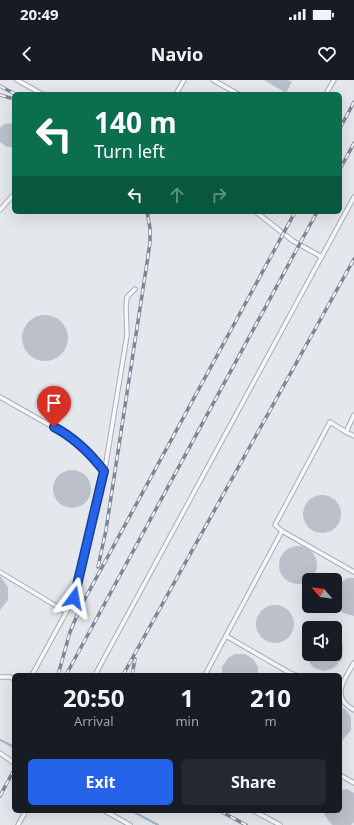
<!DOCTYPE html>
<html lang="en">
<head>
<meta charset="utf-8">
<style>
  body { margin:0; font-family:"Noto Sans",sans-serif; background:#242831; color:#f1f3f6; height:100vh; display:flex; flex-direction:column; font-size:15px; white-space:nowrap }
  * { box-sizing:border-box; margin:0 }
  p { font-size:13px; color:#9ea1a6 }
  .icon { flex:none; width:22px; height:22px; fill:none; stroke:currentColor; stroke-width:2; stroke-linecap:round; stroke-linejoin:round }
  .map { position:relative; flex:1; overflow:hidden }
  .panel { position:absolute; left:12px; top:593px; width:330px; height:140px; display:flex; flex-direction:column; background:#171b24; border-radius:6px; box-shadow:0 4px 16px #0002 }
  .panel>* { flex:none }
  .hud { position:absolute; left:12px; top:12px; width:330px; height:122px; border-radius:6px; box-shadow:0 4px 16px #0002; background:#0b6e4f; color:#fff; overflow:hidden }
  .needle { width:26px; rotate:299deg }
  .buttons { position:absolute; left:302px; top:493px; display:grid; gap:8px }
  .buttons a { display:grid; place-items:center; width:40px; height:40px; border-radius:6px; background:#171b24; box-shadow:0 4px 16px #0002; font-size:20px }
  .pin { position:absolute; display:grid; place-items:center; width:34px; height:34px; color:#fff; margin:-41px -17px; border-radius:50% 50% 50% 0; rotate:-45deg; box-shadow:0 0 4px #0007 }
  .pin .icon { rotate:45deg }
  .me { position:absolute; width:44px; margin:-22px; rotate:13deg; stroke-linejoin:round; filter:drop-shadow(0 0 3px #0008) }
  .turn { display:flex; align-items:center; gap:14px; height:84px; padding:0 16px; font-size:18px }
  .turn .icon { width:52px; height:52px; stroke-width:2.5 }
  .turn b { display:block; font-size:28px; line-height:34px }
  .lanes { display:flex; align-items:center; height:38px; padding:0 16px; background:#0003; justify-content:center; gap:20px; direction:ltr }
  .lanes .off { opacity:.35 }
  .eta { display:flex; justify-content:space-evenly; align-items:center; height:68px; text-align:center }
  .eta b { font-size:24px; font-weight:700; line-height:28px }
  .primary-button { display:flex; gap:8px; margin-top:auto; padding:8px 16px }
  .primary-button a { flex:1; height:46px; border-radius:6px; background:#2563eb; color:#fff; font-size:16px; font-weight:700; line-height:46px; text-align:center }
  .primary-button a+a { background:#242831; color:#f1f3f6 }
  .status { display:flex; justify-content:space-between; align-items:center; height:28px; padding:0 20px; background:#171b24; direction:ltr }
  .status svg { height:11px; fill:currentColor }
  header { display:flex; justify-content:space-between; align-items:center; height:52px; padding:0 16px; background:#171b24; font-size:18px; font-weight:700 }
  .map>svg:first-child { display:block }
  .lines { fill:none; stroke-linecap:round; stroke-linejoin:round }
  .stream { stroke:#9fb4cc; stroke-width:2 }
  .building { fill:#bbc0ca }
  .lane-casing { stroke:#a9aeb7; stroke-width:5.5 }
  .lane { stroke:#f7f8fa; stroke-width:3.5 }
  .rail-casing { stroke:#7d8696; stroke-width:3.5 }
  .rail { stroke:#f4f6f9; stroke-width:2; stroke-dasharray:6; stroke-linecap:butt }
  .route-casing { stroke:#184099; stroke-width:10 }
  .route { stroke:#2563eb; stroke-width:7 }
</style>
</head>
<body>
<div class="status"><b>20:49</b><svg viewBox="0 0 49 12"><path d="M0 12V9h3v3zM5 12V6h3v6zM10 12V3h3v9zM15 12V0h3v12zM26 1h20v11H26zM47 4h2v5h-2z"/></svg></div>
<header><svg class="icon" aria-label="back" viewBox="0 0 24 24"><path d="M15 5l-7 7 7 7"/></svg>Navio<svg class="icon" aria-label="heart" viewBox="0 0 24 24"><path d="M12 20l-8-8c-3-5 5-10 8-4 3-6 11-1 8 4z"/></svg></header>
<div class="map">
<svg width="354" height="745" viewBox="0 0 354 745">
  <rect width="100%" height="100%" fill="#e4e7ec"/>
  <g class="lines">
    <!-- stream -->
    <g class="stream">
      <polyline points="0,660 14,667"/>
      <polyline points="132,731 158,745"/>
    </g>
  </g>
  <!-- building -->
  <g class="building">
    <polygon points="264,0 288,0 292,2 286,13"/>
    <polygon points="12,43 14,43 14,67 7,67 0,62 0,48 5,44"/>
    <circle cx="45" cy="258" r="23"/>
    <circle cx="72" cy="409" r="19"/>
    <circle cx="322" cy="434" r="19"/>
    <circle cx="298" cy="485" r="19"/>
    <polygon points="0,496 8,507 8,520 0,530"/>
    <polygon points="348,498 354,498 354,536 343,533 335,524 335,510 341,502"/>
    <circle cx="275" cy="544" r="19"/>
    <polygon points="335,554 343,566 342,579 334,588 324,591 314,588 306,578 306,574 335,574"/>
    <polygon points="235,574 245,574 253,579 258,587 258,595 222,595 222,587 228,578"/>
    <polygon points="340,626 345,629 351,637 351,650 340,663"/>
    <polygon points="347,709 354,713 354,742 351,745 332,745 324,734 324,731 340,731 340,710"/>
  </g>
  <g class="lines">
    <defs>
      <g id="lane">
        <polyline points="17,0 42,14"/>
        <polyline points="213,0 238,14"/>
        <polyline points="176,14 184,0"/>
        <polyline points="326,14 334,0"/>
        <polyline points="0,130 14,114"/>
        <polyline points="256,132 293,161 322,177"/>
        <polyline points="0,317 76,360 96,380 104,391"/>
        <polyline points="346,352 354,356"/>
        <polyline points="282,451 354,492"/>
        <polyline points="0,492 66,532"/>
        <polyline points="226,556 290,593 296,595"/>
        <path d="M354,583C344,600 330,617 354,630"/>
        <polyline points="32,595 74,518 103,401 127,255 126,227 127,217 135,209"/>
        <polyline points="95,595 354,117"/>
        <polyline points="205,595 282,451 275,445 330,342 346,352 354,335"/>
        <polyline points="0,597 10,597 14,599"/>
        <polyline points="0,673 14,683"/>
        <polyline points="340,695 354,703"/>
        <polyline points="105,731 130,745"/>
        <polyline points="254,731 280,745"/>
        <polyline points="18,745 26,731"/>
      </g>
    </defs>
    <!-- lane casing -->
    <use href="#lane" class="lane-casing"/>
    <!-- lane -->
    <use href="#lane" class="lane"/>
    <defs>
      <g id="rail">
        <polyline points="0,6 15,14"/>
        <polyline points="0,15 14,19"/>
        <polyline points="340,48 354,22"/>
        <polyline points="340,89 354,63"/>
        <polyline points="98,487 106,450 150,163 150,148 147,132"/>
        <polyline points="58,595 70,552 81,526 295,132"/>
        <polyline points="66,595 317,132"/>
        <polyline points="123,595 354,179"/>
        <polyline points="132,595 135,579"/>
        <polyline points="0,716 14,690"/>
        <polyline points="220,731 246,745"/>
      </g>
    </defs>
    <!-- rail casing -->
    <use href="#rail" class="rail-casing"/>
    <!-- rail -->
    <use href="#rail" class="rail"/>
  </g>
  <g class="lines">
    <defs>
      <path id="route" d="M54,347C75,358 90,373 104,391L74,518"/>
    </defs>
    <!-- route casing -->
    <use href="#route" class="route-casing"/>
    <!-- route -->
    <use href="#route" class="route"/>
  </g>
</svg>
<div class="buttons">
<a><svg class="needle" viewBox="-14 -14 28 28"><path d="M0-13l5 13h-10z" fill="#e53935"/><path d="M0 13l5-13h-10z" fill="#9ea1a6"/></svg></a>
<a><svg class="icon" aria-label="sound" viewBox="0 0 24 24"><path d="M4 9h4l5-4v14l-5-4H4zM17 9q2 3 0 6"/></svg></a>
</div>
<div class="pin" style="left:54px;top:347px;background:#d93025"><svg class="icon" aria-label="arrive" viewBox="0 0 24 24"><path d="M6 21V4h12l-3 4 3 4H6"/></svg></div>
<svg class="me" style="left:74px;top:518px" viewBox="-20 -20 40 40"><path d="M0-17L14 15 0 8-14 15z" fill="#2563eb" stroke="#fff" stroke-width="4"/></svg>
<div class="hud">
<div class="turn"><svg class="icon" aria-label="left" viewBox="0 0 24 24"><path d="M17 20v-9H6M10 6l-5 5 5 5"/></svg><div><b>140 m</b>Turn left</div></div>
<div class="lanes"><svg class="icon" aria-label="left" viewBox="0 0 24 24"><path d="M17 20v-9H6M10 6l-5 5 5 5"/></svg><svg class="icon off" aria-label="ahead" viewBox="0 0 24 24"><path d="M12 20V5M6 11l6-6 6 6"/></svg><svg class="icon off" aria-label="right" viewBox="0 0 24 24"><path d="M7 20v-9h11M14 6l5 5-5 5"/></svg></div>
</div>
<section class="panel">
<div class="eta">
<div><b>20:50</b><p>Arrival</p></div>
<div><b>1</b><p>min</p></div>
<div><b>210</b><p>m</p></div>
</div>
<div class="primary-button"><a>Exit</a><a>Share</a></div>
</section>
</div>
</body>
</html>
